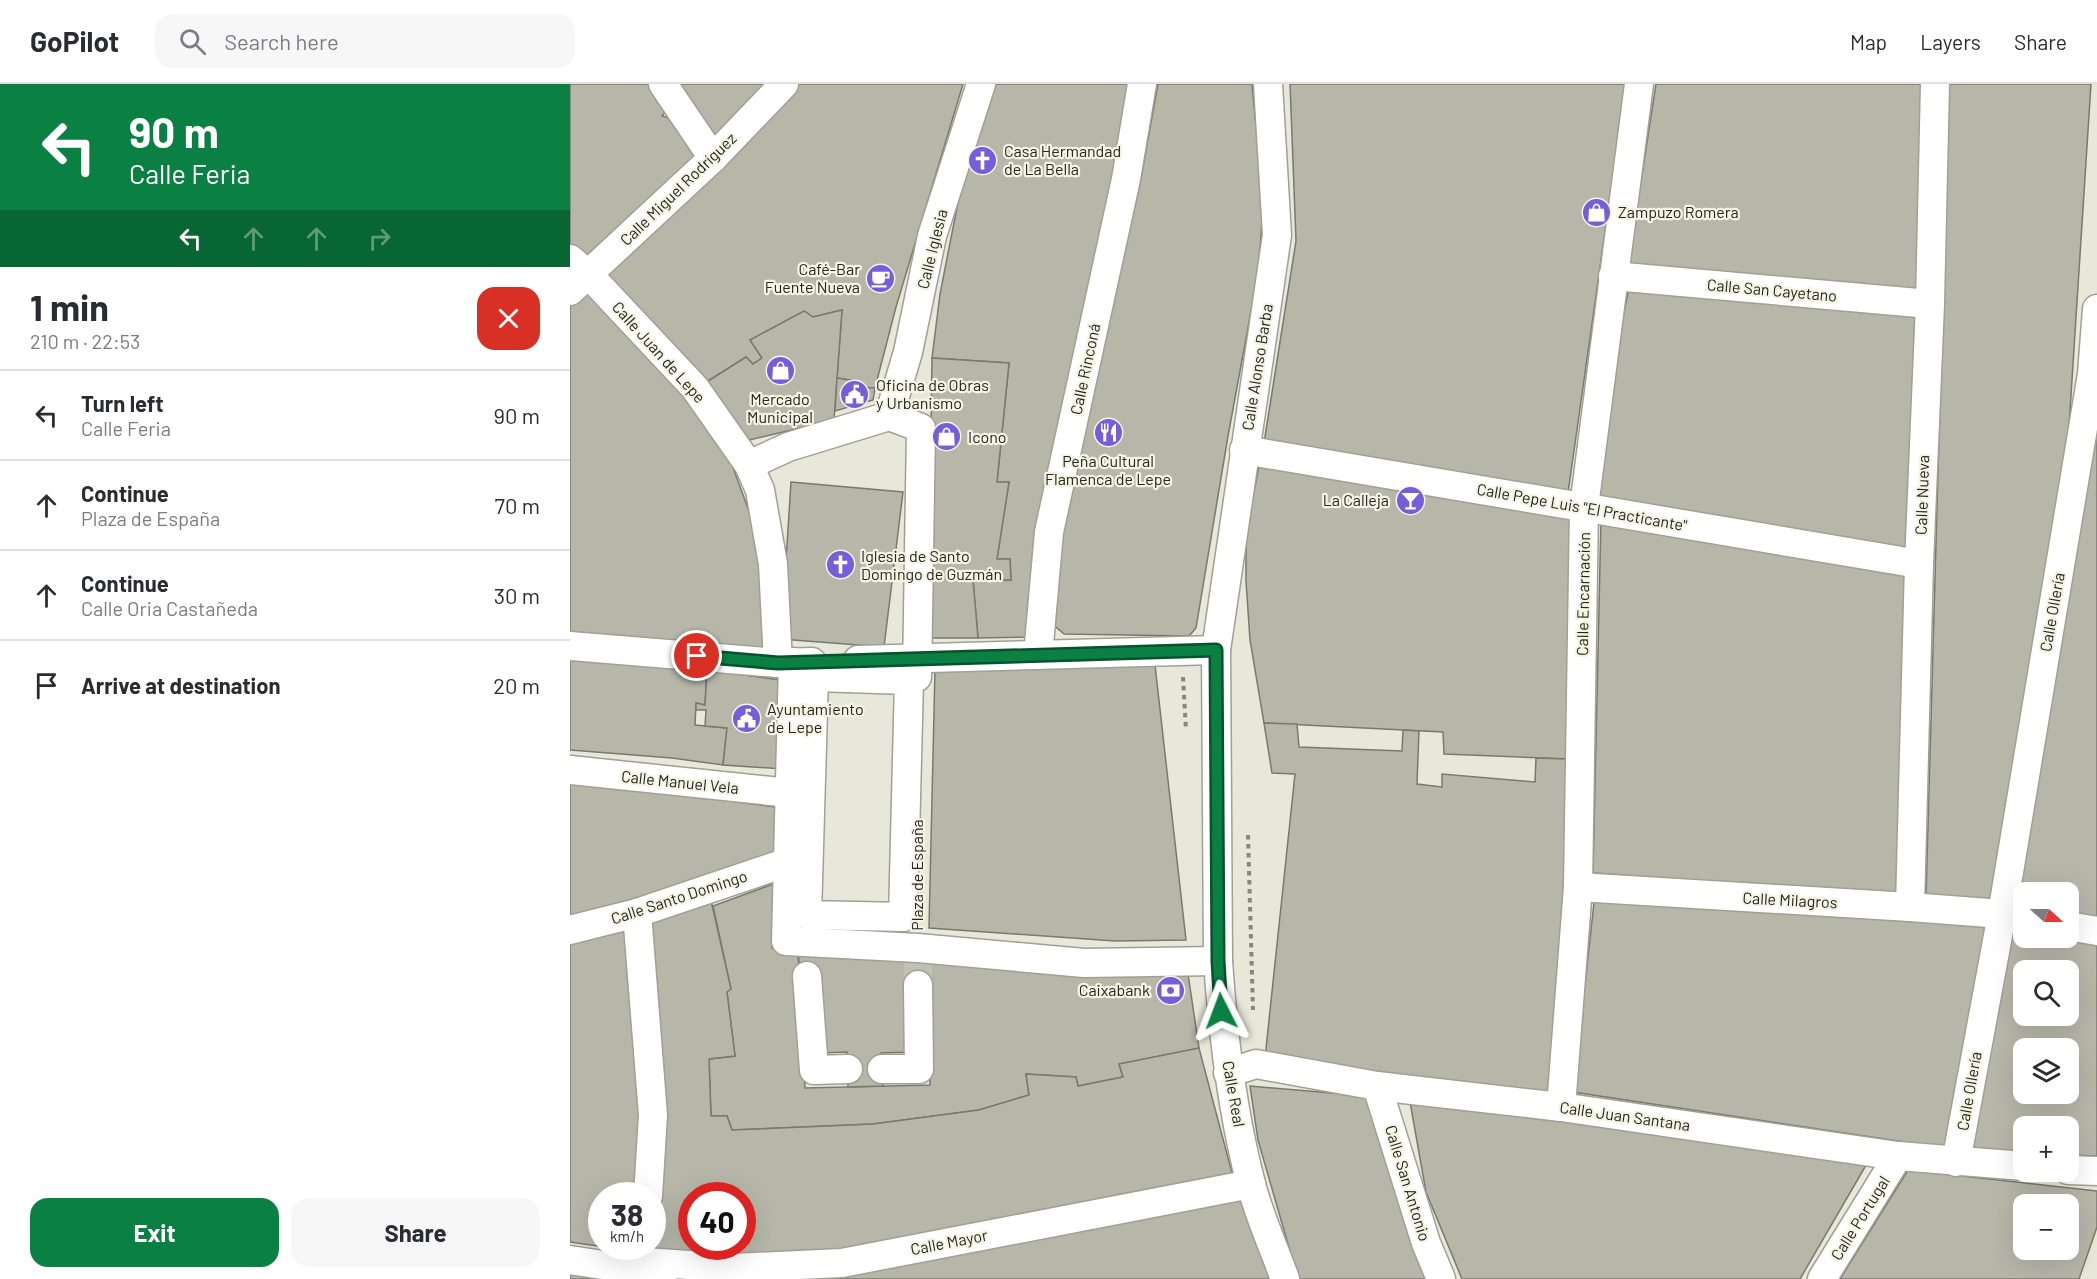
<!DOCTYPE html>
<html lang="en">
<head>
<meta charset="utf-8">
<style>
  body { margin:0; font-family:Barlow,sans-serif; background:#f7f7f7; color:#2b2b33; height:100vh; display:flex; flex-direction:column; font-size:22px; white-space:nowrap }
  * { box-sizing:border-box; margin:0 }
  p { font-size:20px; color:#7c7c81 }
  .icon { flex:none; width:33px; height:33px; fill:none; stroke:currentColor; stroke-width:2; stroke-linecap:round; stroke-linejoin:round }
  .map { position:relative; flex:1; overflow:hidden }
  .panel { display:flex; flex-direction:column; background:#fff; width:570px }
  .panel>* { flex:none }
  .top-card { background:#0b8043; color:#fff; overflow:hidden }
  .needle { width:39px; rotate:111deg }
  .fabs { position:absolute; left:1443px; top:798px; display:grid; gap:12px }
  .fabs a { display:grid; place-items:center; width:66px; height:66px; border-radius:12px; background:#fff; box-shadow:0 6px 24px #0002; font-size:30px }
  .speed { position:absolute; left:18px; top:1098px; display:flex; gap:12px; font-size:30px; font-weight:700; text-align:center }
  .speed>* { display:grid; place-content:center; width:78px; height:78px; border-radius:50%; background:#fff; box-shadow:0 6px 24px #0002; line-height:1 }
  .speed small { font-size:15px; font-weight:400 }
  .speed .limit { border:9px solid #d22; background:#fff; color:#111 }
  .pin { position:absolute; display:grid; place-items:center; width:51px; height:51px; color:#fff; margin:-26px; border:3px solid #fff; border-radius:50%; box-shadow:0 2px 6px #0007 }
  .me { position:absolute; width:66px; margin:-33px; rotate:357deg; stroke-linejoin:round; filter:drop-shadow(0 0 4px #0008) }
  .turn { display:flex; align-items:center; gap:21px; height:126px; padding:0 30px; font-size:27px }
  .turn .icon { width:78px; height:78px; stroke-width:2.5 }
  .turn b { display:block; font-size:42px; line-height:51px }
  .lanes { display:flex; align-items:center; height:57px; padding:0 30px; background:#0003; justify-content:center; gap:30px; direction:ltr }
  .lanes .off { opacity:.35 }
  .round { display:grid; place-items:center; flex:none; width:63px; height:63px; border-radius:18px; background:#f7f7f7 }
  .summary { display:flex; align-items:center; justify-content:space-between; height:102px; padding:0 30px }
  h1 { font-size:36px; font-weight:700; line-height:45px }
  .button { display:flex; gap:12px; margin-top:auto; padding:12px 30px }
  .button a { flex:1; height:69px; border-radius:18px; background:#0b8043; color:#fff; font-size:24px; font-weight:700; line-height:69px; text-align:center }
  .button a+a { background:#f7f7f7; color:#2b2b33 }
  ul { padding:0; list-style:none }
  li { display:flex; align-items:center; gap:18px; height:90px; padding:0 30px; border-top:2px solid #e1e1e2 }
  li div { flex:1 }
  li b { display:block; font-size:22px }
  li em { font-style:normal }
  header { display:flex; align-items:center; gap:36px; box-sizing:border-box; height:84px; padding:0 30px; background:#fff; border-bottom:2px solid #e1e1e2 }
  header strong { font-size:28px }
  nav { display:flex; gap:33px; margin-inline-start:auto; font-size:21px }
  .search { width:420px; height:54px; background:#f7f7f7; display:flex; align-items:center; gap:15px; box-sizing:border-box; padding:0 21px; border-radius:18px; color:#7c7c81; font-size:22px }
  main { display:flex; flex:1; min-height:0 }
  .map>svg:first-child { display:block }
  .building { fill:#b6b7a9; stroke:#79796d; stroke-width:1.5; fill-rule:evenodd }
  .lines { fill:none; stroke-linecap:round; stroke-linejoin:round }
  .minor-tunnel { stroke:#c0c1b4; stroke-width:28; stroke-dasharray:28 14; stroke-linecap:butt }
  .minor-casing { stroke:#a0a093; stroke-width:31 }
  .path { stroke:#86877d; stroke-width:4; stroke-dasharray:4.5 4.5; stroke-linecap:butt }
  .minor { stroke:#fff; stroke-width:28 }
  .route-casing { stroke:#07532c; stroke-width:15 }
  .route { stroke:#0b8043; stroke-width:10 }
  .labels { text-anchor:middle; stroke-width:4.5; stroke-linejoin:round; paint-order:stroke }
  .poi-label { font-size:16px; fill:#252620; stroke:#f5f5e6; text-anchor:start }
  .street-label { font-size:16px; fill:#252620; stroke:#f5f5e6 }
</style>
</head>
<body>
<header>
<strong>GoPilot</strong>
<div class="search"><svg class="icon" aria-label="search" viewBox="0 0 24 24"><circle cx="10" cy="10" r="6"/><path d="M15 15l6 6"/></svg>Search here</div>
<nav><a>Map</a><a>Layers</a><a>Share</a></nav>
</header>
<main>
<section class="panel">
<div class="top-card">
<div class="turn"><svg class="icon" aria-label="left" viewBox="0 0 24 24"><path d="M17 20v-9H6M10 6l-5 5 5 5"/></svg><div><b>90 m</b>Calle Feria</div></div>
<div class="lanes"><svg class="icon" aria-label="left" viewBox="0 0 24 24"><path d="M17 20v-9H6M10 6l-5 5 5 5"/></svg><svg class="icon off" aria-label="ahead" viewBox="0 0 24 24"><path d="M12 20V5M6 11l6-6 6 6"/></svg><svg class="icon off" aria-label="ahead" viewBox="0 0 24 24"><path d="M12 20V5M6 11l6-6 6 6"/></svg><svg class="icon off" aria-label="right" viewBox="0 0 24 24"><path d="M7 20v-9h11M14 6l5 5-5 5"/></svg></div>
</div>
<div class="summary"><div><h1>1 min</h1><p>210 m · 22:53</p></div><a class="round" style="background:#d93025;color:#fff"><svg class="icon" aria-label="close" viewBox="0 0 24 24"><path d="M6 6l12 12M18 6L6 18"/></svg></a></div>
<ul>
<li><svg class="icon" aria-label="left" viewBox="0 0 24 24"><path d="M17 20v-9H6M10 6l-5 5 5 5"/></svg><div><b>Turn left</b><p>Calle Feria</p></div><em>90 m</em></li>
<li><svg class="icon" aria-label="ahead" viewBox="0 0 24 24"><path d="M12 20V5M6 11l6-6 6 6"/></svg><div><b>Continue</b><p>Plaza de España</p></div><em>70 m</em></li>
<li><svg class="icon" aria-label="ahead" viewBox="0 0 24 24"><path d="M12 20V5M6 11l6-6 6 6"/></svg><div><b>Continue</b><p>Calle Oria Castañeda</p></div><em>30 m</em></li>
<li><svg class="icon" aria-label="arrive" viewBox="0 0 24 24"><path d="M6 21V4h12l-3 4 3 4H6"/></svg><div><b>Arrive at destination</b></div><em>20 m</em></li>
</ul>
<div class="button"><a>Exit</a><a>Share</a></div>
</section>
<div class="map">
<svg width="1527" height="1195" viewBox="0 0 1527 1195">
  <rect width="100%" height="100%" fill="#e7e8d9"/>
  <!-- building -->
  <g class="building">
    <polygon points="0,0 86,0 100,22 92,32 113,39 131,67 19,180 0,163"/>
    <polygon points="100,0 197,0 142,56"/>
    <polygon points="225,0 393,0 326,223 305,304 285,303 286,297 267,294 272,226 243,233 234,227 180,256 192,274 183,280 176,273 135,299 31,188"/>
    <polygon points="424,0 559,0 458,553 408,554 403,496 441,496 440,475 427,475 439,398 427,398 439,279 362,274 370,210 391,103"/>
    <polygon points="588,0 682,0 693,119 689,184 658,352 626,544 619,552 494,550 481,539 487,469 570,99"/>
    <polygon points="720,0 1056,0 998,409 694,359 726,157"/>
    <polygon points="1086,0 1355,0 1347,207 1058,182"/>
    <polygon points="1379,0 1521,0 1498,358 1426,817 1356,812"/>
    <polygon points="17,202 128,324 161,378 180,430 192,484 194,568 0,552 0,217"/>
    <polygon points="1059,204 1345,230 1338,472 1028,415 1043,281"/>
    <polygon points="272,226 264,336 175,357 135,299 176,273 183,280 192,274 180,256 234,227 243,233"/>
    <polygon points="362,274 439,279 427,398 439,398 427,475 440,475 441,496 403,496 408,554 358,554"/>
    <polygon points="267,294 286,297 285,303 305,304 303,316 265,327"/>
    <polygon points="1527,345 1527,836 1498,831 1498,808 1454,808 1454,823 1444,821"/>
    <polygon points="690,377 1001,429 998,675 874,670 873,648 694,639 680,556 676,497 676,449"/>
    <polygon points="221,398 333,408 314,563 211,555"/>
    <polygon points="1031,435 1338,489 1326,811 1023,789"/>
    <polygon points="0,572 137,586 135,621 126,619 125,641 157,644 153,681 102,674 0,666"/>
    <polygon points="585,581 616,856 545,857 359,844 365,585"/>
    <polygon points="137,586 218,597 214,685 153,681 157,644 135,642 136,626 126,626 126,619 135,621"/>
    <polygon points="694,639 727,640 729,663 832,667 833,646 849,647 847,700 872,703 872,690 965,698 966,674 998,675 996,830 980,1010 695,974 725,690 702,689"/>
    <polygon points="0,695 205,723 204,770 0,839"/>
    <polygon points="206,799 202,864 228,867 235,1004 360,1001 359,878 618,890 629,964 549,980 553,993 508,1002 506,993 456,990 459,1011 409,1026 303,1040 162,1046 157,1032 141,1032 139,975 165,972 157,908 161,905 143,822"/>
    <polygon points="1025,810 1421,838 1381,1065 1003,1008"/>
    <path d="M140,812L161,905L157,908L165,972L139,975L141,1032H157L162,1046L303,1040L409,1026L459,1011L456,990L506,993L508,1002L553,993L549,980L629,964L662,1089L273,1173L85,1171L90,1030L75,834ZM122,1112H172V1162H122Z"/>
    <path d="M1442,838L1454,840V854H1527V1072L1498,1071V1042H1454V1069L1400,1067ZM1454,886H1498V932H1454ZM1454,964H1498V1010H1454Z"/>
    <polygon points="62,840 72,990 69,1112 32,1112 32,1162 68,1162 67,1168 0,1158 0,858"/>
    <polygon points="228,867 359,878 359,901 341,968 311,969 313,1002 278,1003 277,968 250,969 230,891"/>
    <polygon points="680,1002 797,1012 860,1195 728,1195 688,1056"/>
    <polygon points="840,1018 1299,1076 1230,1195 892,1195 856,1108"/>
    <path d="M1338,1086L1527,1107V1143L1509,1195H1270ZM1454,1120H1498V1166H1454Z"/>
    <polygon points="670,1114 700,1195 256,1195 258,1189"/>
    <polygon points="0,1189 38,1195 0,1195"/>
  </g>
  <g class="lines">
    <!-- minor-tunnel -->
    <polyline class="minor-tunnel" points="348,877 348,901"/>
    <defs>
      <g id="minor">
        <polyline points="93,0 143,74"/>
        <path d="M698,0L707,151L646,566L648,877C653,952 662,1027 681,1100C689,1132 704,1164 715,1195"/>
        <polyline points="0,175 19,191 125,304 179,381 190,406 203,480 208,579"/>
        <polyline points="1043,192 1360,220"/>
        <polyline points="0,207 143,74 214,0"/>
        <polyline points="319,332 351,344 347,593"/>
        <polyline points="674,366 1349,480"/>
        <polyline points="179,381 218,363 319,332 338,268 362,152 411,0"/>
        <polyline points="0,562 208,579 242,578"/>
        <polyline points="468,571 479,448 556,95 572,0"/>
        <polyline points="288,576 646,566"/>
        <polyline points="223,578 216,857 348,864 514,879 648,877"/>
        <polygon points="244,593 339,596 333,833 237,831"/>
        <polyline points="0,686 220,709"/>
        <polyline points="1008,803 1340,823 1432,830 1454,834"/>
        <polyline points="1340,823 1349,480 1360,220 1365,0"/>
        <polyline points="67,829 83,1031 78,1112"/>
        <polyline points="1498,842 1527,847"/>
        <polyline points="0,846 67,829 218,778"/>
        <polyline points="237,892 244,986 278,985"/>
        <polyline points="312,985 349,985 348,901"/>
        <polyline points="658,989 686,980 807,1002 991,1023 1328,1072 1454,1082"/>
        <polyline points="807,1002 856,1159 871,1195"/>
        <polyline points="991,1023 1008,803 1014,423 1069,0"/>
        <polyline points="1386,1078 1432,830 1522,290 1527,225"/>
        <polyline points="1498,1086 1527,1087"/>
        <polyline points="0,1176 93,1190"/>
        <polyline points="74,1178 163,1184 272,1179 681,1100"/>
        <polyline points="1252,1195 1328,1072"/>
      </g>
    </defs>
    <!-- minor casing -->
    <use href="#minor" class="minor-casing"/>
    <!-- path -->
    <g class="path">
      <polyline points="613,593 616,646"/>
      <polyline points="678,751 683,926"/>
    </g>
    <!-- minor -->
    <use href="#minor" class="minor"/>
  </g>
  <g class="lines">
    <defs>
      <polyline id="route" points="127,572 208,579 646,566 648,877 651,927"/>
    </defs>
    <!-- route casing -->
    <use href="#route" class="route-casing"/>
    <!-- route -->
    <use href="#route" class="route"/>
  </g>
  <!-- icons -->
  <defs>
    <symbol id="church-disc" viewBox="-11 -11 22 22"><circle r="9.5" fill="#745ed9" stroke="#f5f5e6"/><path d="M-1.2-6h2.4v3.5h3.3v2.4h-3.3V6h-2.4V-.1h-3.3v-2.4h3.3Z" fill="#fff"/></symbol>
    <symbol id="shop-disc" viewBox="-11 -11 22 22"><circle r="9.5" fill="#745ed9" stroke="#f5f5e6"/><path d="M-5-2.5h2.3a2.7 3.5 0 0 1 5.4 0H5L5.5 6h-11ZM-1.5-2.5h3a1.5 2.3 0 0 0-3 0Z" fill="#fff"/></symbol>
    <symbol id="cafe-disc" viewBox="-11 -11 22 22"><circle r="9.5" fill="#745ed9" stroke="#f5f5e6"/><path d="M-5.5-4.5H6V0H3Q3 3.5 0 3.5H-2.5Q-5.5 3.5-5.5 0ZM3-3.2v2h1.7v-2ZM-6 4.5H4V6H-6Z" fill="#fff"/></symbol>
    <symbol id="civic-disc" viewBox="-11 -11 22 22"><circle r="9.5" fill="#745ed9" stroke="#f5f5e6"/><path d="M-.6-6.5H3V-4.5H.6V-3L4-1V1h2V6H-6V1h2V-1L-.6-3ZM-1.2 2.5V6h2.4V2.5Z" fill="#fff"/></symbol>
    <symbol id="restaurant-disc" viewBox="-11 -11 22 22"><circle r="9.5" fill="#745ed9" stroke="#f5f5e6"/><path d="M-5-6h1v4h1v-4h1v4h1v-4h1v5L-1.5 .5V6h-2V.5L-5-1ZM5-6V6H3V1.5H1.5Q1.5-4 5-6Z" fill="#fff"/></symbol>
    <symbol id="bar-disc" viewBox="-11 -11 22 22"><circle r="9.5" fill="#745ed9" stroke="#f5f5e6"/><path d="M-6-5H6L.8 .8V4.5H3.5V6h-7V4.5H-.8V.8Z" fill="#fff"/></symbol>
    <symbol id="bank-disc" viewBox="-11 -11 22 22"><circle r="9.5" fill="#745ed9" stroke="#f5f5e6"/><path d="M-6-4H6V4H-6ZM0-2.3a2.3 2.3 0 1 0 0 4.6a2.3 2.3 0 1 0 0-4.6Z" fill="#fff"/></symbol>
  </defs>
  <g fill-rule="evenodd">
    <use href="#church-disc" x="396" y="60" width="33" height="33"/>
    <use href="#shop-disc" x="1010" y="112" width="33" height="33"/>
    <use href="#cafe-disc" x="294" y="178" width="33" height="33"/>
    <use href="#shop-disc" x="194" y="270" width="33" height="33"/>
    <use href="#civic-disc" x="268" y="294" width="33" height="33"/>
    <use href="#restaurant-disc" x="522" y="332" width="33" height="33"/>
    <use href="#shop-disc" x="360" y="336" width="33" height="33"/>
    <use href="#bar-disc" x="824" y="400" width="33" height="33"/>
    <use href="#church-disc" x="254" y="464" width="33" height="33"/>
    <use href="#civic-disc" x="160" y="618" width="33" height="33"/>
    <use href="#bank-disc" x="584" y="890" width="33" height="33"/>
  </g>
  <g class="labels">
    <!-- poi labels -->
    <g class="poi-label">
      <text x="434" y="73">Casa Hermandad<tspan x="434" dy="18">de La Bella</tspan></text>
      <text x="1048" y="134">Zampuzo Romera</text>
      <text x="290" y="191" text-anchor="end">Café-Bar<tspan x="290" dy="18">Fuente Nueva</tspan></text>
      <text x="306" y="307">Oficina de Obras<tspan x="306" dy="18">y Urbanismo</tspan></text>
      <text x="210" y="321" text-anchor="middle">Mercado<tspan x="210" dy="18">Municipal</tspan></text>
      <text x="398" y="359">Icono</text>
      <text x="538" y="383" text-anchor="middle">Peña Cultural<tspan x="538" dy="18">Flamenca de Lepe</tspan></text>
      <text x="819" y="422" text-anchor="end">La Calleja</text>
      <text x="291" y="478">Iglesia de Santo<tspan x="291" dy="18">Domingo de Guzmán</tspan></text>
      <text x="197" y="631">Ayuntamiento<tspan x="197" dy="18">de Lepe</tspan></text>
      <text x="580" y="912" text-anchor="end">Caixabank</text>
    </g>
    <!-- street labels -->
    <g class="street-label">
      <text transform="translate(108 105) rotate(-44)" y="6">Calle Miguel Rodríguez</text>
      <text transform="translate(362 165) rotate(-76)" y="6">Calle Iglesia</text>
      <text transform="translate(1202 206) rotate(5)" y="6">Calle San Cayetano</text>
      <text transform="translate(89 268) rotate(48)" y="6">Calle Juan de Lepe</text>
      <text transform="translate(687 283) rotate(-81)" y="6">Calle Alonso Barba</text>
      <text transform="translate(515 285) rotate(-78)" y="6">Calle Rinconá</text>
      <text transform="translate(1352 411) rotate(-88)" y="6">Calle Nueva</text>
      <text transform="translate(1012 423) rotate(10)" y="6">Calle Pepe Luis "El Practicante"</text>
      <text transform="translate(1013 510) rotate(-89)" y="6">Calle Encarnación</text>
      <text transform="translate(1482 528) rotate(-80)" y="6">Calle Ollería</text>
      <text transform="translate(110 698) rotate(6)" y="6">Calle Manuel Vela</text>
      <text transform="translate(347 791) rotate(-90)" y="6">Plaza de España</text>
      <text transform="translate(109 813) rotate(-18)" y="6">Calle Santo Domingo</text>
      <text transform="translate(1220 816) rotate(3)" y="6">Calle Milagros</text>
      <text transform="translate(1399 1007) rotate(-80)" y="6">Calle Ollería</text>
      <text transform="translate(664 1010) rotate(80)" y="6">Calle Real</text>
      <text transform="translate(1055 1032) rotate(8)" y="6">Calle Juan Santana</text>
      <text transform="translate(838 1099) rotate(73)" y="6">Calle San Antonio</text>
      <text transform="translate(1290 1134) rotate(-58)" y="6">Calle Portugal</text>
      <text transform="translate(379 1158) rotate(-11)" y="6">Calle Mayor</text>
    </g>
  </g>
</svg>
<div class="fabs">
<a><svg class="needle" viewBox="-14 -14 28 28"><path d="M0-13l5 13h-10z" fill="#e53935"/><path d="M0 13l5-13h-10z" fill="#7c7c81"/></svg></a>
<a><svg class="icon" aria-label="search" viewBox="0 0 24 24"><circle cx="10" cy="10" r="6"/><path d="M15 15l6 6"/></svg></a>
<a><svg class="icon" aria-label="layers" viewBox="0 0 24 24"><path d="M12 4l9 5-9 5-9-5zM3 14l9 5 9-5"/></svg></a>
<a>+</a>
<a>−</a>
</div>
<div class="speed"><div>38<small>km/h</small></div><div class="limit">40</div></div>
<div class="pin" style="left:127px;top:572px;background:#d93025"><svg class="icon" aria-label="arrive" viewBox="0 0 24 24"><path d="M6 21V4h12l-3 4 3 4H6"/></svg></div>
<svg class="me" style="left:651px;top:927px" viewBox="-20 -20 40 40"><path d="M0-17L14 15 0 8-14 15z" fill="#0b8043" stroke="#fff" stroke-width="4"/></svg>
</div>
</main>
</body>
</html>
